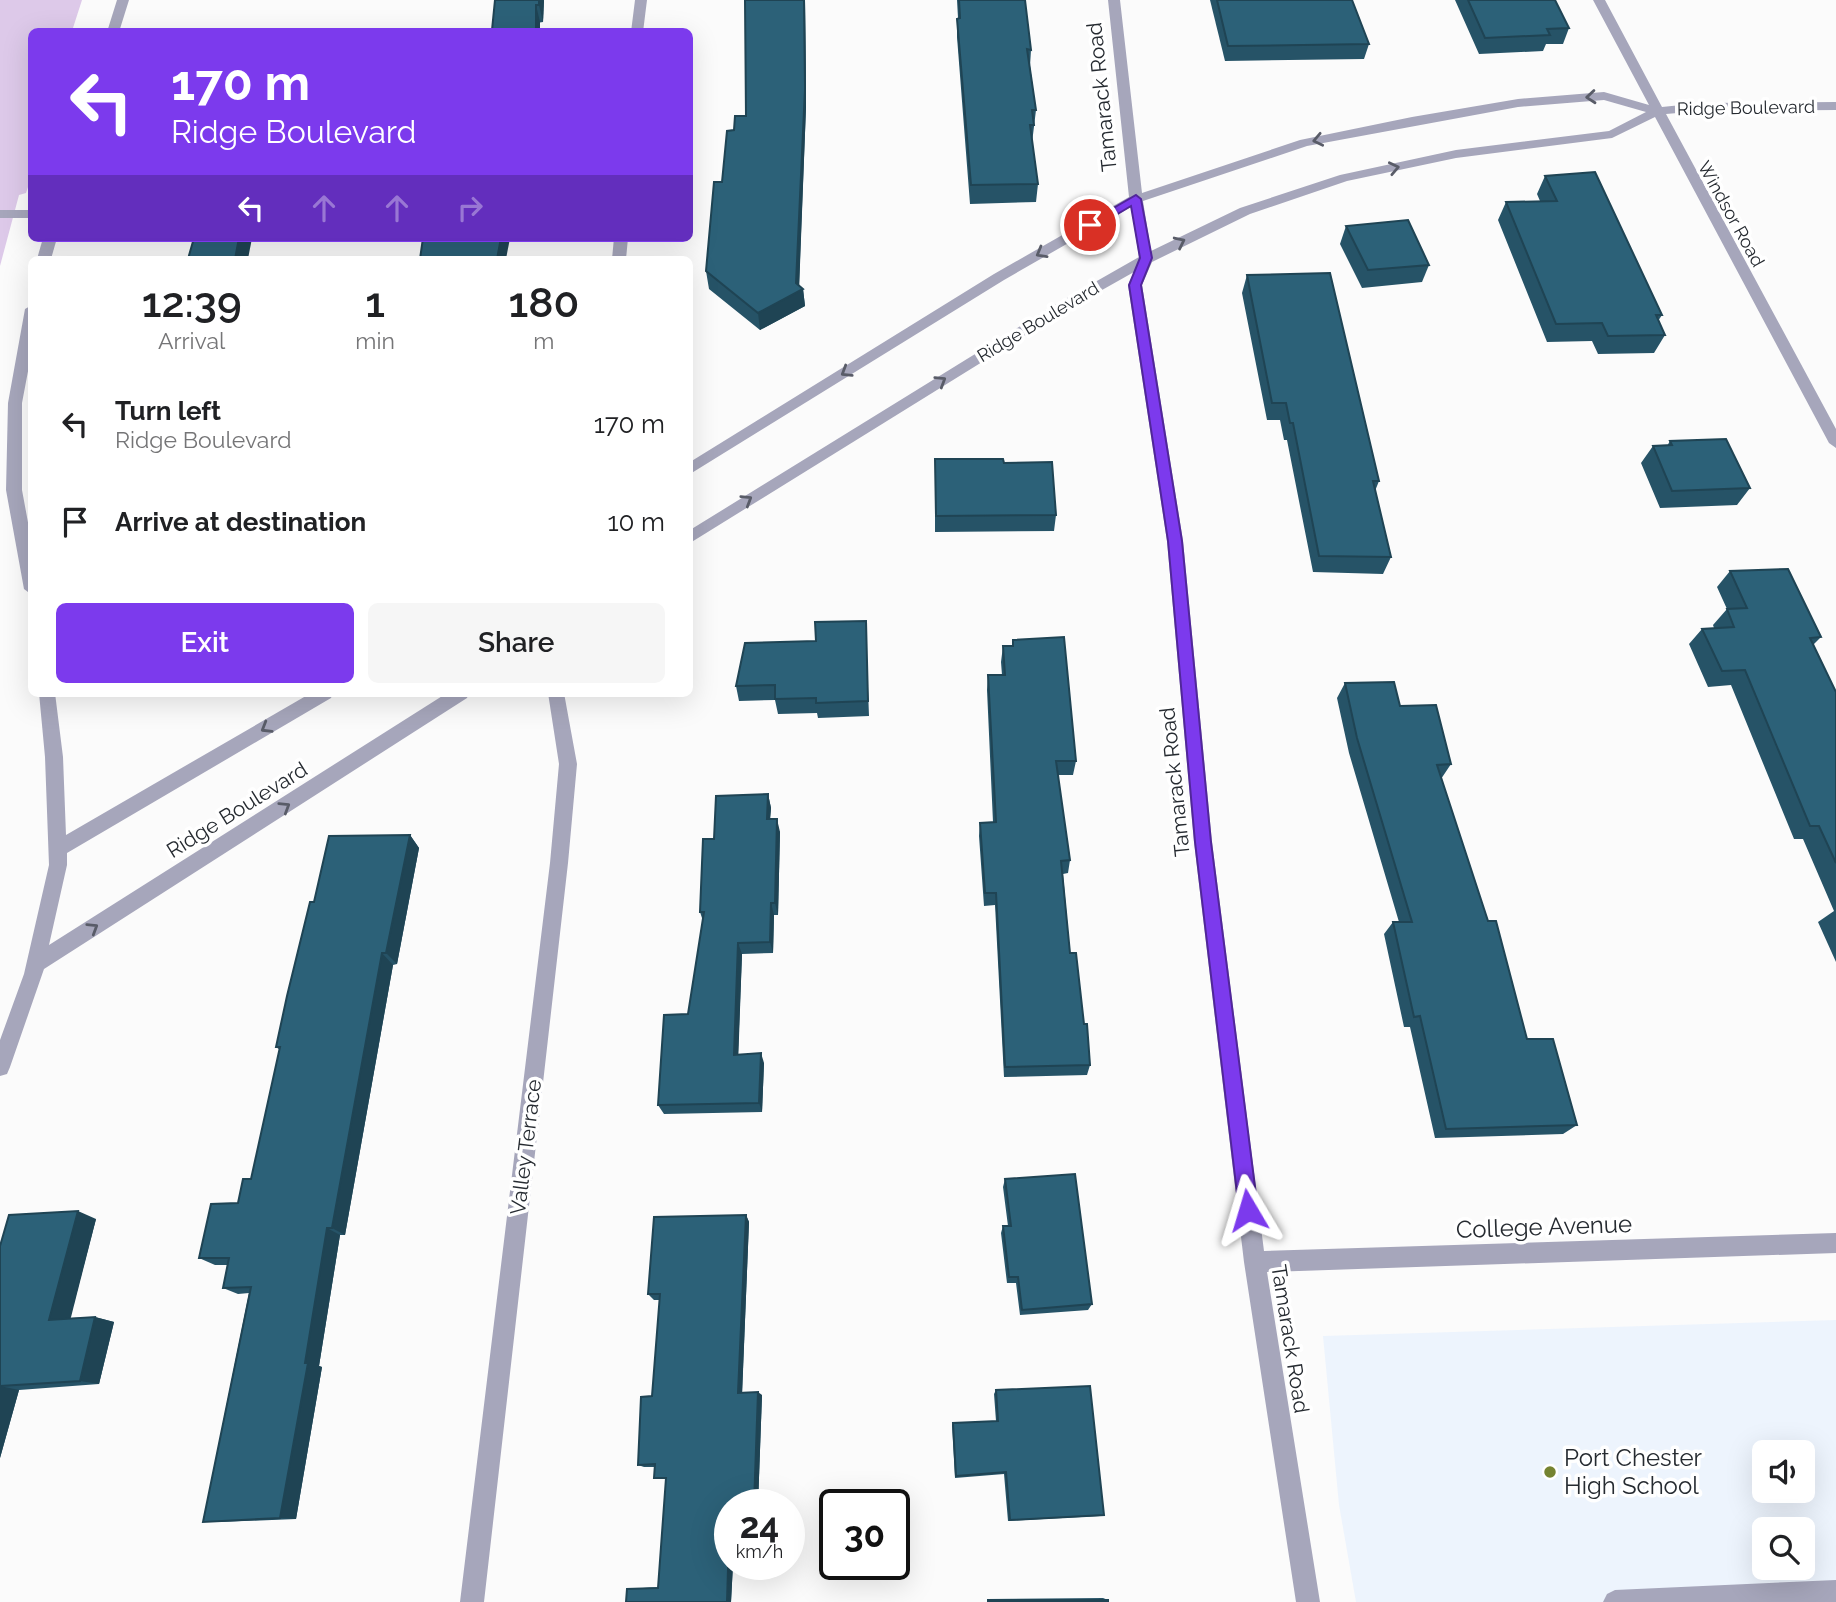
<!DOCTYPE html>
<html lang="en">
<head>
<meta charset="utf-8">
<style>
  body { margin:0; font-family:Raleway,sans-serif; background:#f6f6f6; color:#202124; height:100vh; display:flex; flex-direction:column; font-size:26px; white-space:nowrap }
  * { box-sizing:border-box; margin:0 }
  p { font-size:23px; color:#757577 }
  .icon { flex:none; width:38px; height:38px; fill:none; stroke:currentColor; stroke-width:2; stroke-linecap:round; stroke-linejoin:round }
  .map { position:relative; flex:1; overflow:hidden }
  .side { position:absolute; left:28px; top:256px; width:665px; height:441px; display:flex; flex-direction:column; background:#fff; border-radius:10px; box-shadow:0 7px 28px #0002 }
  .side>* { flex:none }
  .hud { position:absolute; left:28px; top:28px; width:665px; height:214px; border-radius:10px; box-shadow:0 7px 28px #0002; background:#7c3aed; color:#fff; overflow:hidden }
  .controls { position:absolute; left:1752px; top:1440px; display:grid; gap:14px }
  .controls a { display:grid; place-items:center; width:63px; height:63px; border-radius:10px; background:#fff; box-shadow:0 7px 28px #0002; font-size:35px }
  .speed { position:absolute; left:714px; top:1489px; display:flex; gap:14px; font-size:35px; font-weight:700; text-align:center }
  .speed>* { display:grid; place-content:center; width:91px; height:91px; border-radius:50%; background:#fff; box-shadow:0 7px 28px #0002; line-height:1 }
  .speed small { font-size:18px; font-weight:400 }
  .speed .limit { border:4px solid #111; border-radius:10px; background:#fff; color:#111 }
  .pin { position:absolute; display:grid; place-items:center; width:60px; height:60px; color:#fff; margin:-30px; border:4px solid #fff; border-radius:50%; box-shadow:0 2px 7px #0007 }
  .me { position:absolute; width:77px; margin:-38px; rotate:353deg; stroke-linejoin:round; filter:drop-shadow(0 0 5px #0008) }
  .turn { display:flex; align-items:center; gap:24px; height:147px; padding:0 28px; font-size:32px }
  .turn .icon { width:91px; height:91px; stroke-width:2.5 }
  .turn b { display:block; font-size:49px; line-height:60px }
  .lanes { display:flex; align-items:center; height:66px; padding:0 28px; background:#0003; justify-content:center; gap:35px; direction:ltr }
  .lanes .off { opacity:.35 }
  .eta { display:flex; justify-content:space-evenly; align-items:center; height:119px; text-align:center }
  .eta b { font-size:42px; font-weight:600; line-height:49px }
  .primary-button { display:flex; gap:14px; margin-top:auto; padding:14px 28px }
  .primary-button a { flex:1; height:80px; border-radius:10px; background:#7c3aed; color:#fff; font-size:28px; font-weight:600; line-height:80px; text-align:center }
  .primary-button a+a { background:#f6f6f6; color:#202124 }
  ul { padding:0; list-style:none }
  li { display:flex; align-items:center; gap:21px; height:98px; padding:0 28px }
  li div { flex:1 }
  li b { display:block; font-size:26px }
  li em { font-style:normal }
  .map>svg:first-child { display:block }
  .built { fill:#edf4fd; fill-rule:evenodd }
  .green { fill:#ddc9e9 }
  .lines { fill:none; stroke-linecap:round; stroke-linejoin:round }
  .minor { fill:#a6a6bb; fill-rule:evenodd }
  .wall { fill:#265367 }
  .shaded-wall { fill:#1f4454 }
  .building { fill:#2c6178; stroke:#1f4454; stroke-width:2 }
  .oneway { stroke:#595c68 }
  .route { fill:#7c3aed; stroke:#51269a; stroke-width:2 }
  .poi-dot { fill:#758331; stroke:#fff; stroke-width:2.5 }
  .labels { text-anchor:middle; stroke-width:7; stroke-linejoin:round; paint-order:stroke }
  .far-street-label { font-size:18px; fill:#262b31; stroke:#fff }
  .street-label { font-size:21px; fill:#262b31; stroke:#fff }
  .near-street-label { font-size:24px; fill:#262b31; stroke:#fff }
  .near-poi-label { font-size:24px; fill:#262b31; stroke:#fff; text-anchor:start }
</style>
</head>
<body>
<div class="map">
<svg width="1836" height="1602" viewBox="0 0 1836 1602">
  <rect width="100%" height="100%" fill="#fbfbfb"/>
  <!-- built -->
  <path class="built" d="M1836,1320V1602H1356L1339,1505L1323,1336ZM1764,1452H1802V1491H1764ZM1764,1530H1802V1568H1764Z"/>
  <!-- green -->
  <polygon class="green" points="0,0 82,0 72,31 32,32 31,178 26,193 19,195 0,266"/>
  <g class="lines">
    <!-- minor -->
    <g class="minor">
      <polygon points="117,0 129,0 119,32 107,32"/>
      <polygon points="635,0 647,0 643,32 631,32"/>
      <path d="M1108,0H1120L1142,193L1300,140L1412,117L1518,99L1604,92L1649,105L1593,0H1605L1662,107L1701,103L1836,102V110L1701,111L1666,114L1836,429V448L1829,443L1655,117L1612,138L1456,158L1347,181L1250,214L1152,262L1142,285L1183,541L1212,842L1264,1251L1836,1233V1253L1267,1272L1320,1602H1296L1244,1262L1194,842L1167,541L1128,285L1134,272L1063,312L690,543V530L1053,306L1139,257L1131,207L1004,280L690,474V462L994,274L1129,197ZM1604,100L1646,112L1609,131L1456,150L1340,175L1240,208L1151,251L1143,201L1307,146L1518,107Z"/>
      <rect x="0" y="210" width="32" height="8"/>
      <polygon points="43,238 57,238 51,259 37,259"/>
      <polygon points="614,238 628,238 626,259 612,259"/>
      <polygon points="32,305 32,350 22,403 22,490 32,544 32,595 24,589 6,490 8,403 25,309"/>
      <polygon points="39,693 55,693 63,757 66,835 311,693 333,693 331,698 67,853 67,865 49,945 447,693 469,693 467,698 44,969 10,1067 7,1074 0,1076 0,1040 24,974 49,865 45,757"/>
      <polygon points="548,693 564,693 577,764 568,863 484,1602 460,1602 550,863 559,764"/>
      <polygon points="1836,1580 1836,1602 1603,1602 1607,1594 1615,1590"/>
    </g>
  </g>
  <!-- wall -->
  <g class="wall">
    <polygon points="544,0 543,22 492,30"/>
    <polygon points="745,0 805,0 806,107 799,285 803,289 805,306 760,330 709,289 706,271 722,182 746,116"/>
    <polygon points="957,0 1025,0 1031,50 1030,66 1036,110 1032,143 1038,184 1036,202 970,204 957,37 957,19 958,18"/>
    <polygon points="1210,0 1352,0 1369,44 1364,59 1225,61"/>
    <polygon points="1455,0 1555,0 1569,28 1563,44 1546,44 1543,51 1479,54"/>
    <polygon points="1545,176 1662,315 1658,321 1665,335 1654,353 1598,354 1592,341 1547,342 1498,220 1506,202 1540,201 1537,194"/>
    <polygon points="1346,226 1429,265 1422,282 1362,288 1340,244"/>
    <polygon points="1247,275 1379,481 1375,491 1391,557 1383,574 1313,572 1287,440 1284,440 1280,420 1267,420 1242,293"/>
    <polygon points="1670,441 1750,488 1737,505 1660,508 1641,463 1653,446 1667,446"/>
    <polygon points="935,459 1056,515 1054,531 935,532"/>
    <polygon points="1730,571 1821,637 1813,645 1836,692 1836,962 1818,922 1834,911 1803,839 1794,839 1731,685 1708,687 1689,644 1702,629 1714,628 1713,625 1727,609 1717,587"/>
    <polygon points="866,637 869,716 818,718 817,713 778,714 775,700 739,701 736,686 816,641"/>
    <polygon points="1013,640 1076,761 1073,775 1058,775 1070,860 1068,873 1063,874 1070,953 1090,1065 1087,1075 1004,1077 995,905 984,906 979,836 980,823 993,822 987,690 988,675 1002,675 1001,662 1003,646 1012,646"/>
    <polygon points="1345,683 1400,706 1451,764 1441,779 1527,1039 1577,1125 1563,1134 1435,1138 1410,1027 1404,1027 1384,934 1393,922 1399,922 1349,753 1337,698"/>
    <polygon points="768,794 771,808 770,819 780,832 778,915 774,915 773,953 742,954 738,1054 764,1063 762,1112 664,1114 658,1105 688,1014 703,921 700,912 714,839"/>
    <polygon points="410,835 419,848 397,964 393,965 345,1235 340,1235 319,1366 322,1367 296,1519 220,1522 203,1522 249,1293 238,1294 223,1288 228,1265 215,1265 199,1258 238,1203 251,1179 280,1050 276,1047 314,902"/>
    <polygon points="1005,1179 1092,1304 1088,1310 1020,1315 1016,1283 1007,1283 1001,1233 1003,1226 1008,1226 1003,1187"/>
    <polygon points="746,1215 749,1222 742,1393 762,1395 758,1505 730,1505 730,1564 733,1564 731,1602 627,1589 659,1587 666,1479 654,1478 654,1467 644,1467 638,1465 652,1396 660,1300 654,1300 648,1294"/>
    <polygon points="96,1219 70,1318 95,1317 114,1322 99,1384 19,1390 0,1458 0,1246"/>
    <polygon points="996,1390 1100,1516 1008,1521 1004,1474 955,1478 952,1425 953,1423 996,1421 994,1394"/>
    <polygon points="1103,1598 1108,1600 1108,1602 987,1602 987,1599"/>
  </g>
  <!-- shaded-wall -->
  <g class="shaded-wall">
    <polygon points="539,0 544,0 543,22 539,5"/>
    <polygon points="804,0 805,0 806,107 799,291 803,289 805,306 760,330 758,313 796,283"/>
    <polygon points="536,5 540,22 540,32 536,32"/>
    <polygon points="239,238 252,238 248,259 235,259"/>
    <polygon points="501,238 510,238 506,259 497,259"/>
    <polygon points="768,794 771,808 769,832 767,819"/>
    <polygon points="777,819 780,832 778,915 775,903"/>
    <polygon points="410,835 419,848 397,964 386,953"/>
    <polygon points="771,903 774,915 773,953 770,942"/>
    <polygon points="738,943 742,954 738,1065 734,1055"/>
    <polygon points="382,953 393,965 345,1235 332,1228"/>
    <polygon points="761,1053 764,1063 762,1112 759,1103"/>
    <polygon points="78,1211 96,1219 69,1325 49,1320"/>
    <polygon points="746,1215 749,1222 742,1396 738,1393"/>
    <polygon points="327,1228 340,1235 319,1366 322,1367 296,1519 280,1518"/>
    <polygon points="95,1317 114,1322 99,1384 80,1381"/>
    <polygon points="0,1386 19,1390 0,1458"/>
    <polygon points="758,1392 762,1395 758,1505 754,1505"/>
    <polygon points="730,1529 730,1564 733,1564 731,1602 727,1602"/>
  </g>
  <!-- building -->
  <g class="building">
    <polygon points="495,0 539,0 539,5 536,5 536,32 476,32 492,30"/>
    <polygon points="745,0 804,0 805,89 796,283 803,289 758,313 706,271 714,182 722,182 727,131 734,130 735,116 746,116"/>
    <polygon points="959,0 1025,0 1031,50 1027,49 1036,110 1032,110 1034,125 1030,125 1038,184 971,185 957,19 960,18"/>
    <polygon points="1217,0 1352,0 1369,44 1228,46"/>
    <polygon points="1468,0 1555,0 1569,28 1547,29 1550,35 1485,38"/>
    <polygon points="1595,172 1662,315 1656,315 1665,335 1608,336 1602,323 1556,324 1506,202 1557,201 1545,176"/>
    <polygon points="1408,220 1429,265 1368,270 1346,226"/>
    <polygon points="194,238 239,238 235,259 188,259"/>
    <polygon points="423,238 501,238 497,259 420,259"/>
    <polygon points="1330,273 1379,481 1373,481 1391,557 1319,556 1293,423 1290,423 1286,403 1272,403 1247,275"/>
    <polygon points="1726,439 1750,488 1672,491 1653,446 1672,445 1670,441"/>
    <polygon points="935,459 1003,459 1004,463 1052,462 1056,515 936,516"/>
    <polygon points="1788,569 1821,637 1810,638 1836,692 1836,863 1819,826 1810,826 1745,670 1722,671 1702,629 1734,627 1727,609 1747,608 1730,571"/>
    <polygon points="866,621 868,701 816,703 816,698 775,699 775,685 736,686 745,643 816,641 815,622"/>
    <polygon points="1064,637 1076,761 1056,761 1070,860 1061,861 1070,953 1076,953 1084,1024 1087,1024 1090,1065 1005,1067 996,893 985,893 980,823 996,822 988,675 1005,675 1003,646 1013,646 1013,640"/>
    <polygon points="1394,682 1400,706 1436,705 1451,764 1437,765 1488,921 1496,921 1527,1039 1553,1039 1577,1125 1446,1129 1420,1016 1414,1017 1393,922 1412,922 1357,738 1345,683"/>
    <polygon points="768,794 767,819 777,819 775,903 771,903 770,942 738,943 734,1055 761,1053 759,1103 658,1105 664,1015 688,1014 704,912 700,912 703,839 714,839 716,796"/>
    <polygon points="410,835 386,953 382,953 332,1228 327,1228 305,1363 308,1363 280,1518 203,1522 251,1287 223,1288 229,1258 199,1258 211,1204 238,1203 243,1179 251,1179 280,1047 276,1047 287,996 310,902 314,902 329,836"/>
    <polygon points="1075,1174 1092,1304 1022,1310 1018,1277 1009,1277 1003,1226 1011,1226 1005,1179"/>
    <polygon points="78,1211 49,1320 95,1317 80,1381 0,1386 0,1246 9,1215"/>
    <polygon points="746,1215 738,1393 758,1392 754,1505 730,1505 727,1602 626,1602 627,1589 658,1588 666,1478 654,1478 655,1464 638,1465 641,1397 652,1396 660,1294 648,1294 654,1217"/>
    <polygon points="1090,1386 1104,1515 1010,1520 1006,1472 956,1476 953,1423 998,1421 996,1390"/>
    <rect x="988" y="1600" width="120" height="2"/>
  </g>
  <!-- one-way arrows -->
  <defs><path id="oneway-chevron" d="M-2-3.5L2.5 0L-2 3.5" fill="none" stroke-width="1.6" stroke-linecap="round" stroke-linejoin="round" transform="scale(1.75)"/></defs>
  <g class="oneway">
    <use href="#oneway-chevron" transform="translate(1591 97) rotate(175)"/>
    <use href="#oneway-chevron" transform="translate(1318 140) rotate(168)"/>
    <use href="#oneway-chevron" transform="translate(1394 168) rotate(-12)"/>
    <use href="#oneway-chevron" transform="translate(1180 242) rotate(-26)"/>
    <use href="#oneway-chevron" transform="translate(1041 253) rotate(150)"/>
    <use href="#oneway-chevron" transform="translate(846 372) rotate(148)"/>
    <use href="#oneway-chevron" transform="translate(941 381) rotate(-32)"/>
    <use href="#oneway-chevron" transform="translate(747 500) rotate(-32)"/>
    <use href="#oneway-chevron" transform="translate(266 728) rotate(149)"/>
    <use href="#oneway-chevron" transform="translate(285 807) rotate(-32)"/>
    <use href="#oneway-chevron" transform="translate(93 928) rotate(-32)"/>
  </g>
  <!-- route -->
  <polygon class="route" points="1136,195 1141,199 1152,258 1141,285 1182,541 1211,842 1258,1210 1255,1216 1248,1219 1241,1216 1239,1210 1195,842 1168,541 1129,285 1140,258 1131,206 1094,228 1086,228 1084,225"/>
  <!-- markers -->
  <circle class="poi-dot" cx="1550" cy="1472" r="7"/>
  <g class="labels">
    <!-- far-street labels -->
    <g class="far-street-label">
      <text transform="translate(1746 108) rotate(-1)" y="6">Ridge Boulevard</text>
      <text transform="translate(1731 214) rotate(61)" y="6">Windsor Road</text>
      <text transform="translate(1038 322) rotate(-31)" y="6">Ridge Boulevard</text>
    </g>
    <!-- street labels -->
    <g class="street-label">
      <text transform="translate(1102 97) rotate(-96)" y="7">Tamarack Road</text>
      <text transform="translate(1175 782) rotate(-96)" y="7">Tamarack Road</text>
      <text transform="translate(237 810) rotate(-32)" y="7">Ridge Boulevard</text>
      <text transform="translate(526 1147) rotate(-83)" y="7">Valley Terrace</text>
      <text transform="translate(1290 1339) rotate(81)" y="7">Tamarack Road</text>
    </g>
    <!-- near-street labels -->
    <g class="near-street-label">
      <text transform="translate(1544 1227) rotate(-2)" y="8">College Avenue</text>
    </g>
    <!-- near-poi labels -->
    <g class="near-poi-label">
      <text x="1564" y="1466">Port Chester<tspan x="1564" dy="28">High School</tspan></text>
    </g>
  </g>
</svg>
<div class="controls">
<a><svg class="icon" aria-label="sound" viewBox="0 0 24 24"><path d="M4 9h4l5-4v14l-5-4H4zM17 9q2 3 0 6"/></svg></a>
<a><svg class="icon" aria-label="search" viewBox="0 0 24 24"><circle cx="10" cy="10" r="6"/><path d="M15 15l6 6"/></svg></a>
</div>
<div class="speed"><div>24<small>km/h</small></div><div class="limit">30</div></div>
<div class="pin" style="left:1090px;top:225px;background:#d93025"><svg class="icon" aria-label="arrive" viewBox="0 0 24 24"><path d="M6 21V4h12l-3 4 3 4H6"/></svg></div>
<svg class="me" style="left:1248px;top:1210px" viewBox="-20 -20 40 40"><path d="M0-17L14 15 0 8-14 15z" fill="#7c3aed" stroke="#fff" stroke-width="4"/></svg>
<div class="hud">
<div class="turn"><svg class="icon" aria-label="left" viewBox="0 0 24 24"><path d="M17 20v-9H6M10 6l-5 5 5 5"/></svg><div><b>170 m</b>Ridge Boulevard</div></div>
<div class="lanes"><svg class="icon" aria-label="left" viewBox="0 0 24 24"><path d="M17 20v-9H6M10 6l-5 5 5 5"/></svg><svg class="icon off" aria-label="ahead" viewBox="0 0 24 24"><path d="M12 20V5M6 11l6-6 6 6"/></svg><svg class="icon off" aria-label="ahead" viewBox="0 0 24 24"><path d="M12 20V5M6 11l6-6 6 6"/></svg><svg class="icon off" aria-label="right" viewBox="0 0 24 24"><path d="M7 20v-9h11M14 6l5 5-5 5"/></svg></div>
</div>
<section class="side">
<div class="eta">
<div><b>12:39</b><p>Arrival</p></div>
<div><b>1</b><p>min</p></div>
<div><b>180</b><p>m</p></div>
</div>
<ul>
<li><svg class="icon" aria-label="left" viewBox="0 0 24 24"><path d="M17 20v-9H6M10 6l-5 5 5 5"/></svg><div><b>Turn left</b><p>Ridge Boulevard</p></div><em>170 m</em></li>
<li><svg class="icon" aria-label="arrive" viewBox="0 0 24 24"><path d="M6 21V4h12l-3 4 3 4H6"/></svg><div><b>Arrive at destination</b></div><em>10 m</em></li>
</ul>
<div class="primary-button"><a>Exit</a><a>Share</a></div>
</section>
</div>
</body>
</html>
